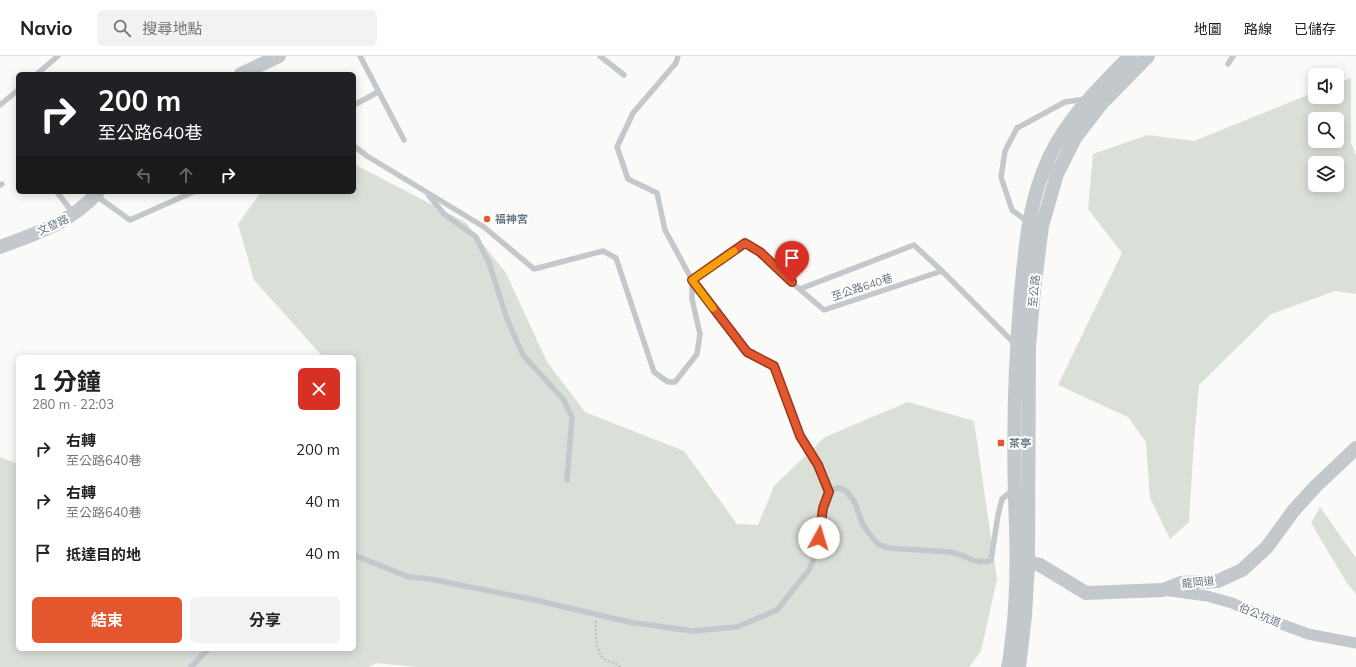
<!DOCTYPE html>
<html lang="zh-TW">
<head>
<meta charset="utf-8">
<style>
  body { margin:0; font-family:Mulish,"Noto Sans TC",sans-serif; background:#f2f2f2; color:#222; height:100vh; display:flex; flex-direction:column; font-size:15px; white-space:nowrap }
  * { box-sizing:border-box; margin:0 }
  p { font-size:13px; color:#767676 }
  .icon { flex:none; width:22px; height:22px; fill:none; stroke:currentColor; stroke-width:2; stroke-linecap:round; stroke-linejoin:round }
  .map { position:relative; flex:1; overflow:hidden }
  .side { position:absolute; left:16px; top:299px; width:340px; height:296px; display:flex; flex-direction:column; background:#fff; border-radius:6px; box-shadow:0 2px 10px #0003 }
  .side>* { flex:none }
  .top-card { position:absolute; left:16px; top:16px; width:340px; height:122px; border-radius:6px; box-shadow:0 2px 10px #0003; background:#202124; color:#fff; overflow:hidden }
  .tools { position:absolute; left:1308px; top:12px; display:grid; gap:8px }
  .tools a { display:grid; place-items:center; width:36px; height:36px; border-radius:6px; background:#fff; box-shadow:0 2px 10px #0003; font-size:20px }
  .pin { position:absolute; display:grid; place-items:center; width:34px; height:34px; color:#fff; margin:-41px -17px; border-radius:50% 50% 50% 0; rotate:-45deg; box-shadow:0 0 4px #0007 }
  .pin .icon { rotate:45deg }
  .me { position:absolute; width:44px; margin:-22px; rotate:6deg; stroke-linejoin:round; filter:drop-shadow(0 0 3px #0008) }
  .turn { display:flex; align-items:center; gap:14px; height:84px; padding:0 16px; font-size:18px }
  .turn .icon { width:52px; height:52px; stroke-width:2.5 }
  .turn b { display:block; font-size:28px; line-height:34px }
  .lanes { display:flex; align-items:center; height:38px; padding:0 16px; background:#0003; justify-content:center; gap:20px; direction:ltr }
  .lanes .off { opacity:.35 }
  .round { display:grid; place-items:center; flex:none; width:42px; height:42px; border-radius:6px; background:#f2f2f2 }
  .headline { display:flex; align-items:center; justify-content:space-between; height:68px; padding:0 16px }
  h1 { font-size:24px; font-weight:700; line-height:30px }
  .primary-button { display:flex; gap:8px; margin-top:auto; padding:8px 16px }
  .primary-button a { flex:1; height:46px; border-radius:6px; background:#e4572e; color:#fff; font-size:16px; font-weight:700; line-height:46px; text-align:center }
  .primary-button a+a { background:#f2f2f2; color:#222 }
  ul { padding:0; list-style:none }
  li { display:flex; align-items:center; gap:12px; height:52px; padding:0 16px }
  li div { flex:1 }
  li b { display:block; font-size:15px }
  li em { font-style:normal }
  header { display:flex; align-items:center; gap:24px; box-sizing:border-box; height:56px; padding:0 20px; background:#fff; border-bottom:1px solid #e0e0e0 }
  header strong { font-size:19px }
  nav { display:flex; gap:22px; margin-inline-start:auto; font-size:14px }
  .search { width:280px; height:36px; background:#f2f2f2; display:flex; align-items:center; gap:10px; box-sizing:border-box; padding:0 14px; border-radius:6px; color:#767676; font-size:15px }
  .map>svg:first-child { display:block }
  .green { fill:#dadfd7; fill-rule:evenodd }
  .lines { fill:none; stroke-linecap:round; stroke-linejoin:round }
  .path { stroke:#bbbfc2; stroke-width:2; stroke-dasharray:2 2; stroke-linecap:butt }
  .service { stroke:#c3c8cc; stroke-width:5.5 }
  .minor { stroke:#c3c8cc; stroke-width:11 }
  .tertiary { stroke:#c3c8cc; stroke-width:14 }
  .route-casing { stroke:#94391e; stroke-width:10 }
  .route { stroke:#e4572e; stroke-width:7 }
  .slow { stroke:#f59e0b; stroke-width:7 }
  .poi-dot { fill:#e4572e; stroke:#fff; stroke-width:1.5 }
  .labels { text-anchor:middle; stroke-width:4; stroke-linejoin:round; paint-order:stroke }
  .poi-label { font-size:11px; font-weight:bold; fill:#657683; stroke:#fff; text-anchor:start }
  .street-label { font-size:11px; fill:#657683; stroke:#fff }
</style>
</head>
<body>
<header>
<strong>Navio</strong>
<div class="search"><svg class="icon" aria-label="search" viewBox="0 0 24 24"><circle cx="10" cy="10" r="6"/><path d="M15 15l6 6"/></svg>搜尋地點</div>
<nav><a>地圖</a><a>路線</a><a>已儲存</a></nav>
</header>
<div class="map">
<svg width="1356" height="611" viewBox="0 0 1356 611">
  <rect width="100%" height="100%" fill="#fafaf8"/>
  <!-- green -->
  <g class="green">
    <path d="M1351,22V87L1356,99V238L1335,235L1271,258L1199,329L1194,384L1189,466L1170,483L1150,442L1146,386L1128,361L1058,329L1122,197L1088,153L1093,98L1148,79L1194,85L1315,36V41H1337V27ZM1315,63H1337V85H1315ZM1315,107H1337V129H1315Z"/>
    <polygon points="354,108 465,166 506,217 547,306 585,356 684,395 737,468 758,469 774,430 825,381 908,346 974,365 997,523 981,595 969,611 417,611 376,607 369,611 0,611 0,401 18,408 18,593 354,593 354,301 323,301 254,224 238,168 261,136 354,136"/>
    <polygon points="1320,451 1356,502 1356,538 1347,527 1311,467"/>
  </g>
  <g class="lines">
    <!-- path -->
    <path class="path" d="M596,565C595,576 595,598 606,604C611,607 616,606 620,611"/>
    <!-- service -->
    <g class="service">
      <polyline points="360,0 404,84"/>
      <polyline points="600,0 624,19"/>
      <polyline points="678,0 676,7 633,57 617,91 628,123 657,137 665,174 692,224 747,296 774,310 800,380 817,409 829,436"/>
      <polyline points="1228,8 1233,0"/>
      <polyline points="37,18 58,0"/>
      <polyline points="0,49 18,34"/>
      <polyline points="354,49 378,36"/>
      <polyline points="354,90 367,100 484,171 534,213 603,195 616,202 654,316 668,326 675,326 697,298 700,278 692,243 692,224 745,187 760,197 775,212 824,254 942,215 1015,288"/>
      <polyline points="0,129 2,128"/>
      <polyline points="57,136 73,157"/>
      <polyline points="95,139 130,164 193,136"/>
      <polyline points="429,140 444,158 476,181 489,207 507,263 523,299 563,343 572,361 567,424"/>
      <polyline points="1028,166 1012,154 1001,121 1005,95 1017,72 1065,46 1086,43"/>
      <polyline points="800,233 914,189 942,215"/>
      <path d="M354,499L409,521L430,523L535,544L629,566L692,575L737,571L777,554L809,514L819,491L823,452L829,436L834,433L839,432L846,435L854,445L863,469L871,480L878,488L888,492L951,496C965,499 978,510 991,504L998,459L1002,443L1013,434"/>
      <polyline points="191,611 208,593"/>
    </g>
    <!-- minor -->
    <polyline class="minor" points="1163,534 1207,540 1232,547 1268,563 1308,578 1356,587"/>
    <!-- tertiary -->
    <g class="tertiary">
      <polyline points="241,18 279,0"/>
      <path d="M0,191C37,177 71,167 98,136"/>
      <polyline points="1021,504 1040,509 1086,537 1163,534 1181,527 1218,525 1242,514 1267,491 1294,454 1316,430 1356,392"/>
      <path d="M1008,611C1011,600 1011,587 1013,576C1018,532 1017,487 1015,443C1013,374 1015,305 1021,236C1025,196 1028,154 1043,116C1060,69 1096,35 1130,0"/>
      <polyline points="1019,611 1025,560 1028,505 1029,290 1034,234 1042,170 1057,118 1075,82 1102,47 1148,0"/>
    </g>
  </g>
  <g class="lines">
    <defs>
      <polyline id="route" points="792,226 760,196 745,187 692,224 747,296 774,310 800,380 818,409 829,436 823,452 819,482"/>
    </defs>
    <!-- route casing -->
    <use href="#route" class="route-casing"/>
    <!-- route -->
    <use href="#route" class="route"/>
    <!-- slow -->
    <polyline class="slow" points="713,252 692,224 734,195"/>
  </g>
  <!-- markers -->
  <g class="poi-dot">
    <circle cx="487" cy="163" r="4"/>
    <rect x="997" y="383" width="8" height="8" rx="2"/>
  </g>
  <g class="labels">
    <!-- poi labels -->
    <g class="poi-label">
      <text x="495" y="167">福神宮</text>
      <text x="1009" y="391">茶亭</text>
    </g>
    <!-- street labels -->
    <g class="street-label">
      <text transform="translate(53 169) rotate(-25)" y="4">文發路</text>
      <text transform="translate(862 231) rotate(-18)" y="4">至公路640巷</text>
      <text transform="translate(1034 235) rotate(-84)" y="4">至公路</text>
      <text transform="translate(1198 526) rotate(-6)" y="4">龍岡道</text>
      <text transform="translate(1260 559) rotate(22)" y="4">伯公坑道</text>
    </g>
  </g>
</svg>
<div class="tools">
<a><svg class="icon" aria-label="sound" viewBox="0 0 24 24"><path d="M4 9h4l5-4v14l-5-4H4zM17 9q2 3 0 6"/></svg></a>
<a><svg class="icon" aria-label="search" viewBox="0 0 24 24"><circle cx="10" cy="10" r="6"/><path d="M15 15l6 6"/></svg></a>
<a><svg class="icon" aria-label="layers" viewBox="0 0 24 24"><path d="M12 4l9 5-9 5-9-5zM3 14l9 5 9-5"/></svg></a>
</div>
<div class="pin" style="left:792px;top:226px;background:#d93025"><svg class="icon" aria-label="arrive" viewBox="0 0 24 24"><path d="M6 21V4h12l-3 4 3 4H6"/></svg></div>
<svg class="me" style="left:819px;top:482px" viewBox="-20 -20 40 40"><circle r="19" fill="#fff"/><path d="M0-13L10 11 0 6-10 11z" fill="#e4572e"/></svg>
<div class="top-card">
<div class="turn"><svg class="icon" aria-label="right" viewBox="0 0 24 24"><path d="M7 20v-9h11M14 6l5 5-5 5"/></svg><div><b>200 m</b>至公路640巷</div></div>
<div class="lanes"><svg class="icon off" aria-label="left" viewBox="0 0 24 24"><path d="M17 20v-9H6M10 6l-5 5 5 5"/></svg><svg class="icon off" aria-label="ahead" viewBox="0 0 24 24"><path d="M12 20V5M6 11l6-6 6 6"/></svg><svg class="icon" aria-label="right" viewBox="0 0 24 24"><path d="M7 20v-9h11M14 6l5 5-5 5"/></svg></div>
</div>
<section class="side">
<div class="headline"><div><h1>1 分鐘</h1><p>280 m · 22:03</p></div><a class="round" style="background:#d93025;color:#fff"><svg class="icon" aria-label="close" viewBox="0 0 24 24"><path d="M6 6l12 12M18 6L6 18"/></svg></a></div>
<ul>
<li><svg class="icon" aria-label="right" viewBox="0 0 24 24"><path d="M7 20v-9h11M14 6l5 5-5 5"/></svg><div><b>右轉</b><p>至公路640巷</p></div><em>200 m</em></li>
<li><svg class="icon" aria-label="right" viewBox="0 0 24 24"><path d="M7 20v-9h11M14 6l5 5-5 5"/></svg><div><b>右轉</b><p>至公路640巷</p></div><em>40 m</em></li>
<li><svg class="icon" aria-label="arrive" viewBox="0 0 24 24"><path d="M6 21V4h12l-3 4 3 4H6"/></svg><div><b>抵達目的地</b></div><em>40 m</em></li>
</ul>
<div class="primary-button"><a>結束</a><a>分享</a></div>
</section>
</div>
</body>
</html>
